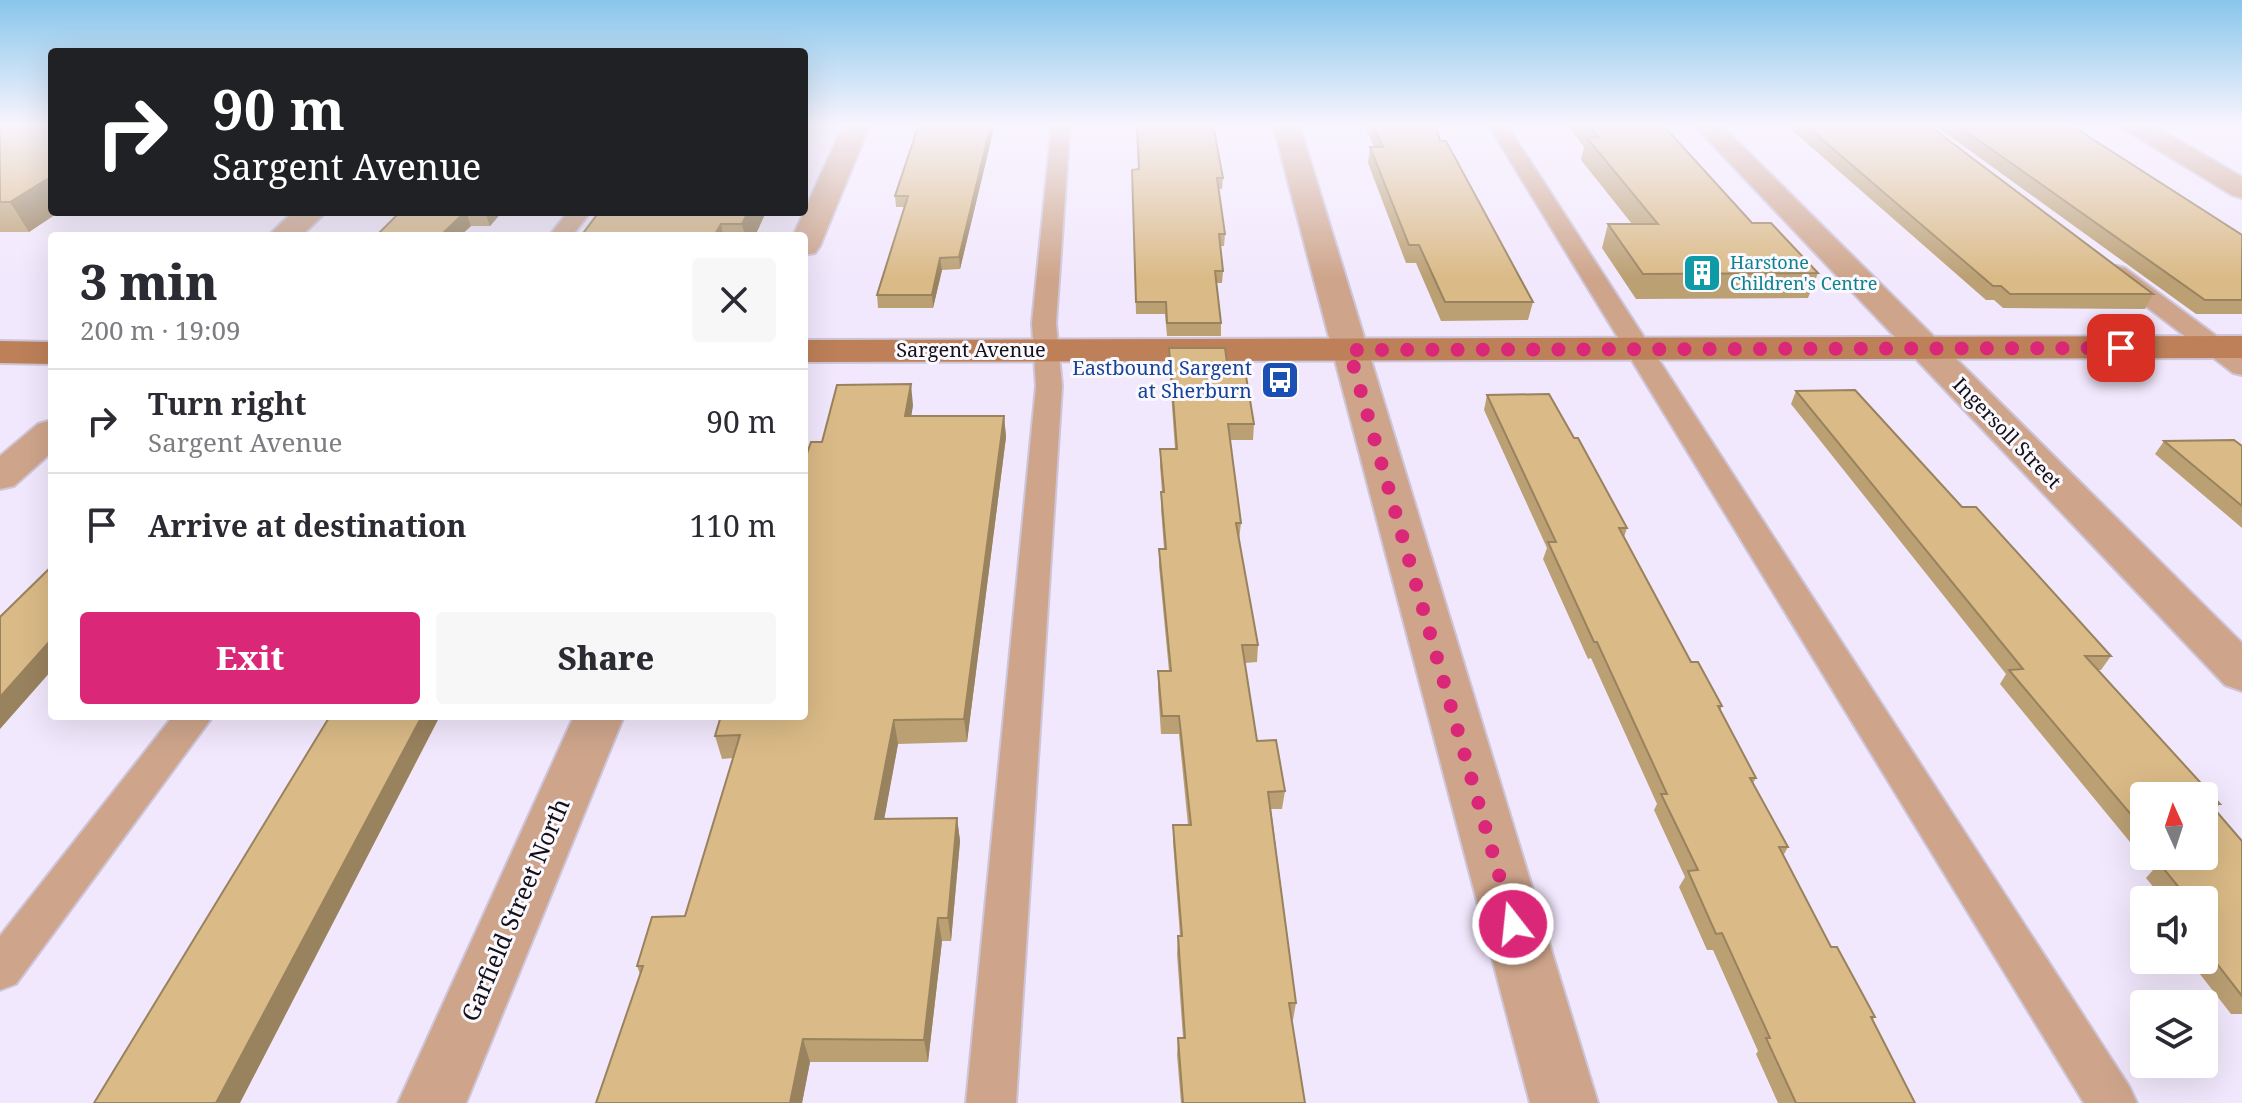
<!DOCTYPE html>
<html lang="en">
<head>
<meta charset="utf-8">
<style>
  body { margin:0; font-family:"Noto Serif",serif; background:#f7f7f7; color:#2b2b33; height:100vh; display:flex; flex-direction:column; font-size:30px; white-space:nowrap }
  * { box-sizing:border-box; margin:0 }
  p { font-size:26px; color:#7c7c81 }
  .icon { flex:none; width:44px; height:44px; fill:none; stroke:currentColor; stroke-width:2; stroke-linecap:round; stroke-linejoin:round }
  .map { position:relative; flex:1; overflow:hidden }
  .drawer { position:absolute; left:48px; top:232px; width:760px; height:488px; display:flex; flex-direction:column; background:#fff; border-radius:8px; box-shadow:0 8px 32px #0002 }
  .drawer>* { flex:none }
  .banner { position:absolute; left:48px; top:48px; width:760px; height:168px; border-radius:8px; box-shadow:0 8px 32px #0002; background:#202124; color:#fff; overflow:hidden }
  .needle { width:52px; rotate:357deg }
  .controls { position:absolute; left:2130px; top:782px; display:grid; gap:16px }
  .controls a { display:grid; place-items:center; width:88px; height:88px; border-radius:8px; background:#fff; box-shadow:0 8px 32px #0002; font-size:40px }
  .pin { position:absolute; display:grid; place-items:center; width:68px; height:68px; color:#fff; margin:-34px; border-radius:16px; box-shadow:0 4px 12px #0006 }
  .me { position:absolute; width:88px; margin:-44px; rotate:344deg; stroke-linejoin:round; filter:drop-shadow(0 0 6px #0008) }
  .turn { display:flex; align-items:center; gap:28px; height:168px; padding:0 32px; font-size:36px }
  .turn .icon { width:104px; height:104px; stroke-width:2.5 }
  .turn b { display:block; font-size:56px; line-height:68px }
  .round { display:grid; place-items:center; flex:none; width:84px; height:84px; border-radius:8px; background:#f7f7f7 }
  .headline { display:flex; align-items:center; justify-content:space-between; height:136px; padding:0 32px }
  h1 { font-size:48px; font-weight:800; line-height:60px }
  .button { display:flex; gap:16px; margin-top:auto; padding:16px 32px }
  .button a { flex:1; height:92px; border-radius:8px; background:#db2777; color:#fff; font-size:32px; font-weight:800; line-height:92px; text-align:center }
  .button a+a { background:#f7f7f7; color:#2b2b33 }
  ul { padding:0; list-style:none }
  li { display:flex; align-items:center; gap:24px; height:104px; padding:0 32px; border-top:2px solid #e1e1e2 }
  li div { flex:1 }
  li b { display:block; font-size:30px }
  li em { font-style:normal }
  .map>svg:first-child { display:block }
  .lines { fill:none; stroke-linecap:round; stroke-linejoin:round }
  .service-casing { stroke:#cec5d9; stroke-width:4 }
  .minor-casing { stroke:#cec5d9; stroke-width:4 }
  .secondary-casing { stroke:#cec5d9; stroke-width:4 }
  .service { fill:#cea58b; fill-rule:evenodd }
  .minor { fill:#cea58b; fill-rule:evenodd }
  .secondary { fill:#bd8059; fill-rule:evenodd }
  .wall { fill:#bba074; fill-rule:evenodd }
  .shaded-wall { fill:#99825e }
  .building { fill:#daba87; stroke:#99825e; stroke-width:2 }
  .route { stroke:#db2777; stroke-width:14; stroke-dasharray:0 25.2 }
  .labels { text-anchor:middle; stroke-width:6; stroke-linejoin:round; paint-order:stroke }
  .far-culture-label { font-size:18px; fill:#0d838f; stroke:#fbf9fe; text-anchor:start }
  .street-label { font-size:20px; fill:#141019; stroke:#fbf9fe }
  .transit-label { font-size:20px; fill:#164399; stroke:#fbf9fe; text-anchor:end }
  .near-street-label { font-size:24px; fill:#141019; stroke:#fbf9fe }
</style>
</head>
<body>
<div class="map">
<svg width="2242" height="1103" viewBox="0 0 2242 1103">
  <rect width="100%" height="100%" fill="#f2e8fd"/>
  <g class="lines">
    <defs>
      <g id="service">
        <polygon points="1052,124 1070,124 1056,323 1062,386 1016,1103 966,1103 1036,386 1032,323"/>
        <polygon points="1488,124 1506,124 2129,1086 2137,1103 2084,1103"/>
        <polygon points="568,212 590,212 572,236 549,236"/>
        <polygon points="2117,266 2125,268 2242,355 2242,375 2233,373 2109,278 2105,273 2109,268"/>
        <polygon points="173,716 213,716 16,984 0,990 0,936"/>
      </g>
      <g id="minor">
        <polygon points="844,124 870,124 820,246 815,253 804,255 804,236 793,236"/>
        <polygon points="1273,124 1299,124 1598,1103 1530,1103"/>
        <polygon points="1693,124 1720,124 2242,643 2242,691 2225,685"/>
        <polygon points="2120,124 2151,124 2242,177 2242,198 2232,195 2124,129"/>
        <polygon points="293,212 326,212 301,236 268,236"/>
        <polygon points="52,420 52,452 14,486 0,489 0,456 38,424"/>
        <polygon points="574,716 624,716 466,1103 398,1103"/>
      </g>
      <g id="secondary">
        <polygon points="2242,336 2242,358 804,362 804,340"/>
        <polygon points="0,341 52,342 52,364 0,363"/>
      </g>
    </defs>
    <!-- service casing -->
    <use href="#service" class="service-casing"/>
    <!-- minor casing -->
    <use href="#minor" class="minor-casing"/>
    <!-- secondary casing -->
    <use href="#secondary" class="secondary-casing"/>
    <!-- service -->
    <use href="#service" class="service"/>
    <!-- minor -->
    <use href="#minor" class="minor"/>
    <!-- secondary -->
    <use href="#secondary" class="secondary"/>
  </g>
  <!-- wall -->
  <g class="wall">
    <polygon points="0,124 52,212 59,212 29,232 0,232"/>
    <polygon points="919,124 995,124 960,269 942,270 933,308 878,308 877,295 904,207 896,207 895,196"/>
    <polygon points="1136,124 1223,178 1222,189 1218,189 1225,234 1224,246 1220,246 1223,271 1222,283 1216,283 1221,323 1221,336 1167,336 1165,314 1136,314 1132,170 1138,169"/>
    <polygon points="1364,124 1436,124 1440,141 1533,302 1528,320 1441,321 1416,263 1406,263 1368,163 1370,147 1374,147"/>
    <polygon points="1566,124 1662,124 1752,223 1818,273 1808,298 1636,299 1602,248 1608,224 1632,224 1581,160 1584,147"/>
    <polygon points="1785,124 1927,124 2153,294 2145,309 2003,308 1994,300 1986,300"/>
    <polygon points="1933,124 2069,124 2242,235 2242,314 2196,314"/>
    <polygon points="400,212 502,212 490,226 471,226 460,236 376,236"/>
    <polygon points="766,212 755,236 581,236"/>
    <polygon points="1169,348 1229,377 1254,424 1253,440 1230,440 1241,523 1239,540 1258,645 1257,662 1245,663 1257,741 1285,791 1282,809 1271,809 1296,1003 1293,1020 1292,1020 1305,1103 1181,1103 1177,1055 1178,1038 1183,1038 1177,954 1178,936 1180,936 1173,842 1173,825 1188,825 1179,734 1161,734 1158,689 1158,671 1169,671 1159,566 1159,549 1164,549 1161,509 1161,492 1162,492 1160,466 1160,449 1175,449 1169,364"/>
    <path d="M1796,391L1962,507L2111,656L2101,670H2098L2220,804L2215,810L2242,841V1014H2231L2189,960H2204V900H2164L2146,878L2153,870L2000,684L2006,674L1791,404ZM2144,796L2204,856H2144Z"/>
    <polygon points="1487,395 1574,438 1627,528 1624,537 1691,662 1722,706 1720,711 1756,778 1753,783 1788,847 1783,856 1831,947 1875,1017 1872,1020 1915,1103 1778,1103 1756,1054 1758,1051 1713,950 1707,950 1679,887 1685,877 1654,810 1657,804 1591,658 1588,659 1543,559 1547,548 1484,410"/>
    <polygon points="913,405 911,416 1004,416 1006,437 967,742 898,744 884,819 957,818 960,841 951,941 942,941 928,1062 810,1062 802,1103 596,1103 640,974 637,966 685,916 733,758 722,759 715,736 822,442"/>
    <polygon points="2164,441 2242,446 2242,528 2155,454"/>
  </g>
  <!-- shaded-wall -->
  <g class="shaded-wall">
    <polygon points="991,124 995,124 960,269 959,257"/>
    <polygon points="52,176 52,212 59,212 29,232 10,202"/>
    <polygon points="466,212 471,226 460,236 440,236"/>
    <polygon points="485,212 502,212 490,226"/>
    <polygon points="748,212 766,212 755,236 745,236 742,224"/>
    <polygon points="721,224 723,236 714,236"/>
    <polygon points="940,258 942,270 933,308 932,295"/>
    <polygon points="911,384 913,405 908,438 905,416"/>
    <polygon points="1004,416 1006,437 967,742 964,719"/>
    <polygon points="49,642 52,646 52,670 0,729 0,697"/>
    <polygon points="422,716 440,716 240,1103 216,1103"/>
    <polygon points="894,720 898,744 880,842 875,819"/>
    <polygon points="957,818 960,841 951,941 948,918"/>
    <polygon points="938,918 942,941 928,1062 924,1040"/>
    <polygon points="803,1039 810,1062 802,1103 790,1103"/>
  </g>
  <!-- building -->
  <g class="building">
    <polygon points="0,124 52,124 52,176 10,202 0,202"/>
    <polygon points="919,124 991,124 959,257 940,258 932,295 877,295 908,196 895,196"/>
    <polygon points="1137,124 1213,124 1223,178 1217,178 1225,234 1219,234 1223,271 1215,271 1221,323 1167,323 1166,302 1136,302 1132,170 1139,169"/>
    <polygon points="1372,124 1436,124 1440,141 1446,141 1533,302 1445,302 1419,245 1409,245 1370,147 1383,147"/>
    <polygon points="1588,124 1662,124 1752,223 1771,223 1818,273 1643,274 1608,224 1658,224 1587,138 1599,137"/>
    <polygon points="1804,124 1927,124 2153,294 2010,294 2001,286 1993,286"/>
    <polygon points="1956,124 2069,124 2242,235 2242,300 2205,300"/>
    <polygon points="400,212 465,212 440,236 376,236"/>
    <polygon points="599,212 748,212 742,224 721,224 714,236 581,236"/>
    <polygon points="1169,348 1225,348 1229,377 1246,376 1254,424 1228,424 1241,523 1236,523 1258,645 1242,645 1257,741 1276,740 1285,791 1268,792 1296,1003 1289,1003 1305,1103 1183,1103 1178,1038 1185,1038 1178,936 1182,936 1173,825 1191,825 1179,716 1162,716 1158,671 1171,671 1159,549 1166,549 1161,492 1164,492 1160,449 1177,449"/>
    <polygon points="911,384 905,416 1004,416 964,719 894,720 875,819 957,818 948,918 938,918 924,1040 803,1039 790,1103 596,1103 643,966 637,966 652,917 685,916 740,735 715,736 721,716 804,716 804,462 811,442 822,442 837,385"/>
    <polygon points="1855,390 1962,507 1976,507 2111,656 2085,656 2220,804 2210,804 2242,841 2242,996 2204,947 2204,931 2213,931 2204,919 2204,900 2189,900 2159,863 2172,863 2166,856 2204,856 2204,796 2144,796 2144,830 2009,670 2023,669 1796,391"/>
    <polygon points="1549,394 1574,438 1578,438 1627,528 1619,528 1691,662 1698,662 1722,706 1718,706 1756,778 1750,778 1788,847 1779,847 1831,947 1837,947 1875,1017 1871,1017 1915,1103 1796,1103 1766,1038 1770,1038 1722,933 1716,934 1688,871 1698,870 1661,794 1667,794 1597,642 1594,642 1548,542 1556,542 1487,395"/>
    <polygon points="2234,440 2242,446 2242,506 2164,441"/>
    <polygon points="52,566 52,642 49,642 0,697 0,617"/>
    <polygon points="330,716 422,716 216,1103 94,1103"/>
  </g>
  <!-- sky -->
  <linearGradient id="sky" x2="0" y2="1"><stop stop-color="#88c6eb"/><stop offset="0.45" stop-color="#f9f5fe"/><stop offset="1" stop-color="#f9f5fe" stop-opacity="0"/></linearGradient>
  <rect width="2242" height="278" fill="url(#sky)"/>
  <g class="lines">
    <!-- route -->
    <polyline class="route" points="1513,924 1349,350 2121,348"/>
  </g>
  <!-- icons -->
  <defs>
    <symbol id="building-square" viewBox="-11 -11 22 22"><rect x="-9" y="-9" width="18" height="18" rx="4" fill="#0f9aa8" stroke="#fbf9fe"/><path d="M-4-6H4V6H1V3H-1V6H-4ZM-2.5-4.3h1.7v1.8h-1.7ZM.8-4.3h1.7v1.8H.8ZM-2.5-1h1.7V.8h-1.7ZM.8-1h1.7V.8H.8Z" fill="#fff"/></symbol>
    <symbol id="bus-square" viewBox="-11 -11 22 22"><rect x="-9" y="-9" width="18" height="18" rx="4" fill="#1a4fb4" stroke="#fbf9fe"/><path d="M-5-6H5V4H4V6H2V4H-2V6H-4V4H-5ZM-3.5-4V0h7V-4ZM-3.5 1.2v1.5H-2V1.2ZM2 1.2v1.5H3.5V1.2Z" fill="#fff"/></symbol>
  </defs>
  <g fill-rule="evenodd">
    <use href="#building-square" x="1680" y="251" width="44" height="44"/>
    <use href="#bus-square" x="1258" y="358" width="44" height="44"/>
  </g>
  <g class="labels">
    <!-- far-culture labels -->
    <g class="far-culture-label">
      <text x="1730" y="269">Harstone<tspan x="1730" dy="21">Children's Centre</tspan></text>
    </g>
    <!-- street labels -->
    <g class="street-label">
      <text x="971" y="357">Sargent Avenue</text>
      <text transform="translate(2007 433) rotate(46)" y="7">Ingersoll Street</text>
    </g>
    <!-- transit labels -->
    <g class="transit-label">
      <text x="1252" y="375">Eastbound Sargent<tspan x="1252" dy="23">at Sherburn</tspan></text>
    </g>
    <!-- near-street labels -->
    <g class="near-street-label">
      <text transform="translate(516 910) rotate(-67)" y="8">Garfield Street North</text>
    </g>
  </g>
</svg>
<div class="controls">
<a><svg class="needle" viewBox="-14 -14 28 28"><path d="M0-13l5 13h-10z" fill="#e53935"/><path d="M0 13l5-13h-10z" fill="#7c7c81"/></svg></a>
<a><svg class="icon" aria-label="sound" viewBox="0 0 24 24"><path d="M4 9h4l5-4v14l-5-4H4zM17 9q2 3 0 6"/></svg></a>
<a><svg class="icon" aria-label="layers" viewBox="0 0 24 24"><path d="M12 4l9 5-9 5-9-5zM3 14l9 5 9-5"/></svg></a>
</div>
<div class="pin" style="left:2121px;top:348px;background:#d93025"><svg class="icon" aria-label="arrive" viewBox="0 0 24 24"><path d="M6 21V4h12l-3 4 3 4H6"/></svg></div>
<svg class="me" style="left:1513px;top:924px" viewBox="-20 -20 40 40"><circle r="17" fill="#db2777" stroke="#fff" stroke-width="3"/><path d="M0-11L8 9 0 5-8 9z" fill="#fff"/></svg>
<div class="banner">
<div class="turn"><svg class="icon" aria-label="right" viewBox="0 0 24 24"><path d="M7 20v-9h11M14 6l5 5-5 5"/></svg><div><b>90 m</b>Sargent Avenue</div></div>
</div>
<section class="drawer">
<div class="headline"><div><h1>3 min</h1><p>200 m · 19:09</p></div><a class="round"><svg class="icon" aria-label="close" viewBox="0 0 24 24"><path d="M6 6l12 12M18 6L6 18"/></svg></a></div>
<ul>
<li><svg class="icon" aria-label="right" viewBox="0 0 24 24"><path d="M7 20v-9h11M14 6l5 5-5 5"/></svg><div><b>Turn right</b><p>Sargent Avenue</p></div><em>90 m</em></li>
<li><svg class="icon" aria-label="arrive" viewBox="0 0 24 24"><path d="M6 21V4h12l-3 4 3 4H6"/></svg><div><b>Arrive at destination</b></div><em>110 m</em></li>
</ul>
<div class="button"><a>Exit</a><a>Share</a></div>
</section>
</div>
</body>
</html>
